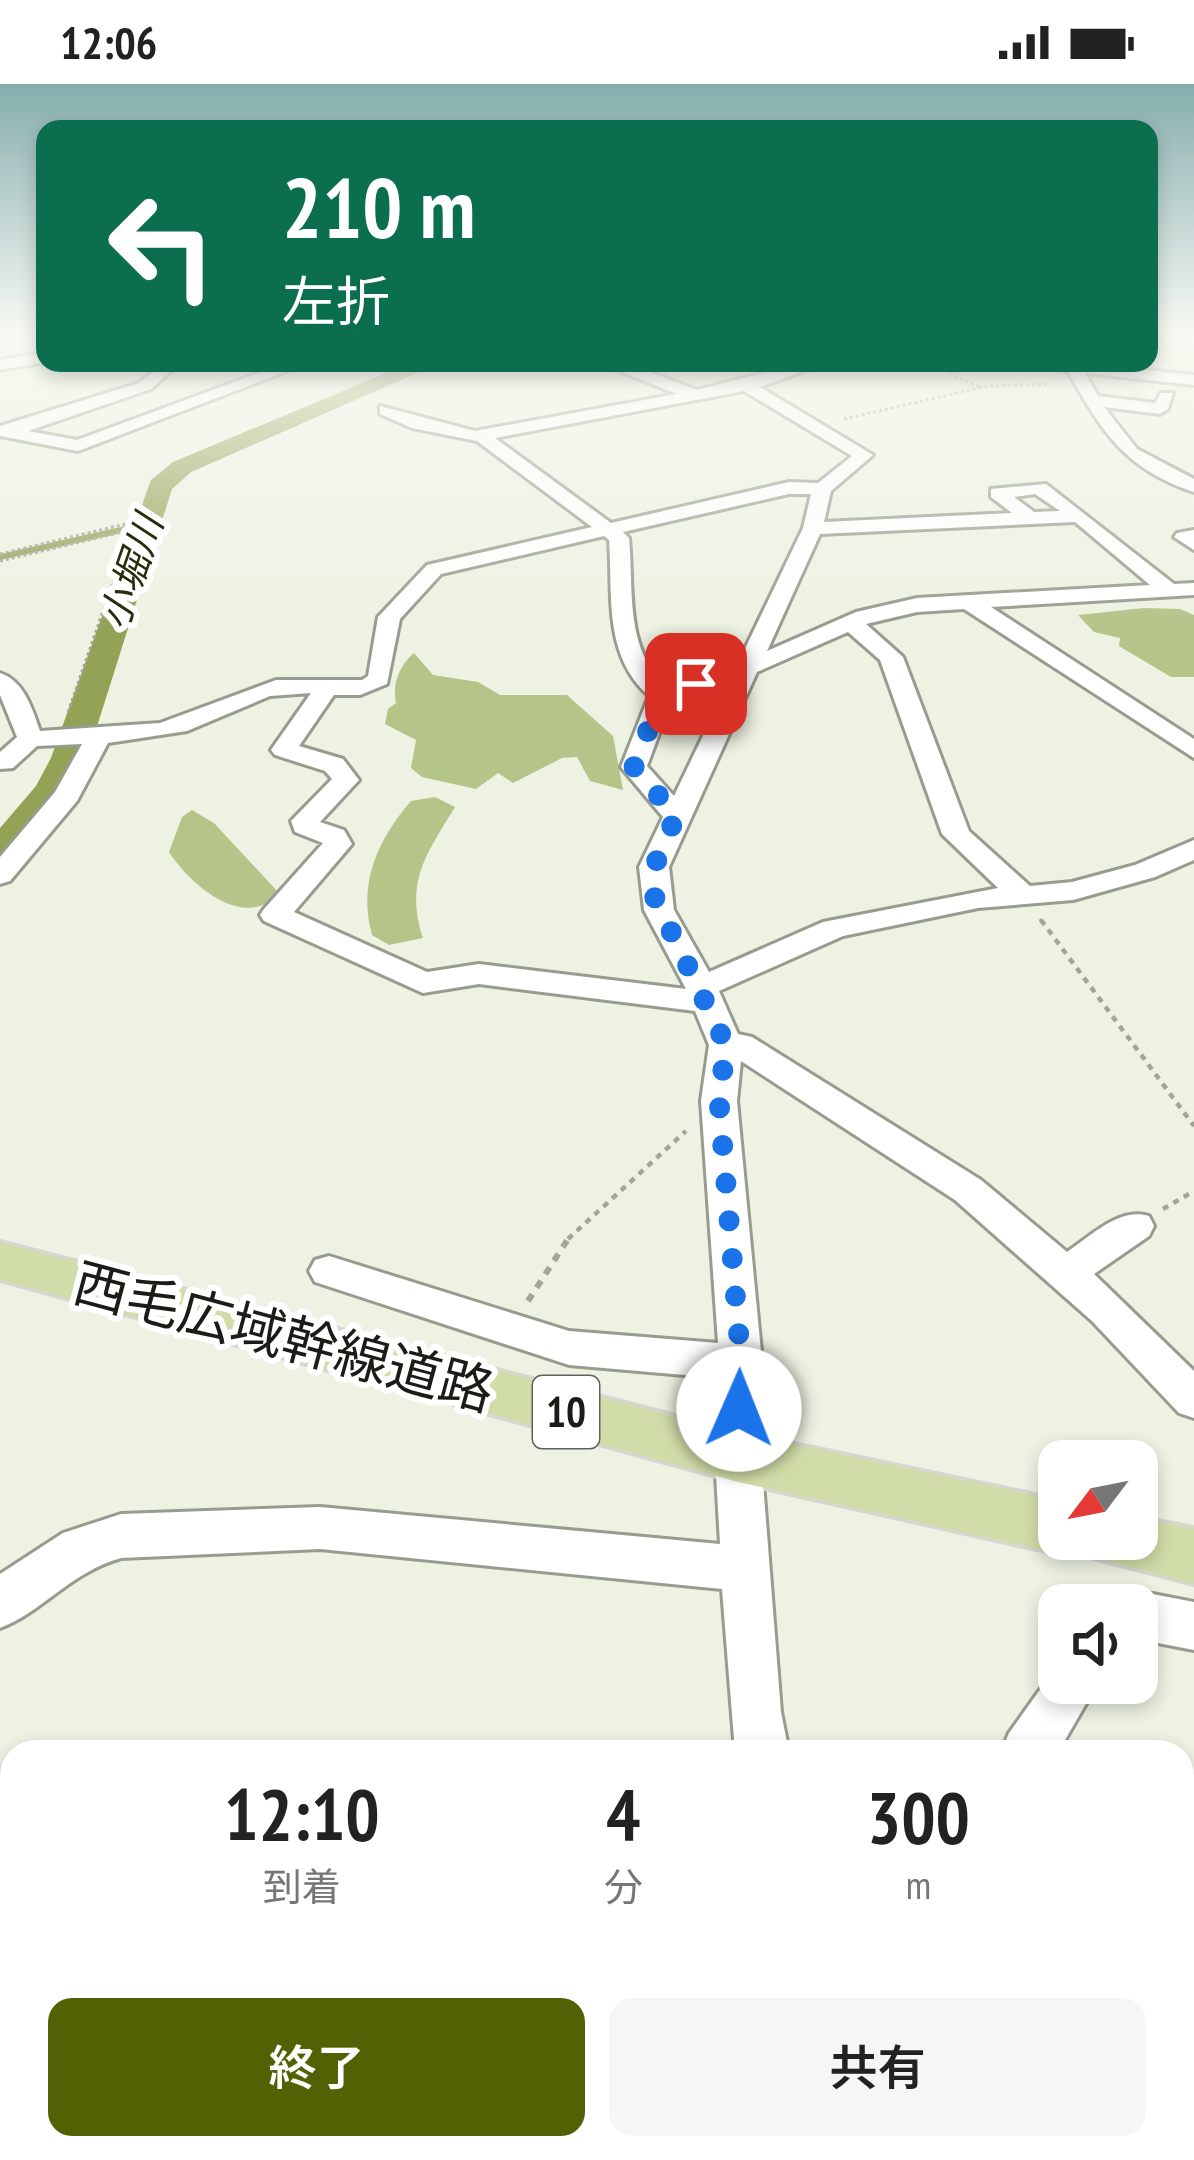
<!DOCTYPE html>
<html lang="ja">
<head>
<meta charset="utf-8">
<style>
  body { margin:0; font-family:"PT Sans Narrow","Noto Sans JP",sans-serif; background:#f6f6f6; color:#222; height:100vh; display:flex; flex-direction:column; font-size:45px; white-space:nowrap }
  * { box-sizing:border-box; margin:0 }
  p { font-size:39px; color:#767676 }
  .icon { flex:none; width:66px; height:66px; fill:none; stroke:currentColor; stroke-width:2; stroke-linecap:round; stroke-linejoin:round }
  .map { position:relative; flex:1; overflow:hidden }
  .drawer { position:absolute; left:0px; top:1656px; width:1194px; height:420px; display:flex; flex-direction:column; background:#fff; border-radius:36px 36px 0 0; box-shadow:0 6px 18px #0003 }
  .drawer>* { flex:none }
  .top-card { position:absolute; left:36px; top:36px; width:1122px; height:252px; border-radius:24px; box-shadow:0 6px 18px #0003; background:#0b6e4f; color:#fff; overflow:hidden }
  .needle { width:78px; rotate:238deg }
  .controls { position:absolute; left:1038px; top:1356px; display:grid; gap:24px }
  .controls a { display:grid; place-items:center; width:120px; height:120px; border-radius:24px; background:#fff; box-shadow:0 6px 18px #0003; font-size:60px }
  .pin { position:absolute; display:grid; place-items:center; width:102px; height:102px; color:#fff; margin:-51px; border-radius:24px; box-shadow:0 6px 18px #0006 }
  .me { position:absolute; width:132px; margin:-66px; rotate:1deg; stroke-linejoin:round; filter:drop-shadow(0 0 9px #0008) }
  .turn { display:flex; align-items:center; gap:42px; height:252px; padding:0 48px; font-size:54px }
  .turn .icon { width:156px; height:156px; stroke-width:2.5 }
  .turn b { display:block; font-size:84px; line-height:102px }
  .eta { display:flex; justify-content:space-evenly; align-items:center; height:204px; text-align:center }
  .eta b { font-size:72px; font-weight:600; line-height:84px }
  .button { display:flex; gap:24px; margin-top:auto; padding:24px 48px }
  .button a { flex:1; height:138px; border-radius:24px; background:#526104; color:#fff; font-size:48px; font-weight:600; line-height:138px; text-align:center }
  .button a+a { background:#f6f6f6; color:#222 }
  .status { display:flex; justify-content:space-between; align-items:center; height:84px; padding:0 60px; background:#fff; direction:ltr }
  .status svg { height:33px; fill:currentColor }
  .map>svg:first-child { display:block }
  .green { fill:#b5c489 }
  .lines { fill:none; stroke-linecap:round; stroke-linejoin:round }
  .stream { stroke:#92a356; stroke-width:6 }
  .river { fill:#92a356; fill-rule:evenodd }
  .minor-casing { stroke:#989c8e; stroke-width:6 }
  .major-casing { stroke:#d6d6d5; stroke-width:6 }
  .path-far2 { stroke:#a2a699; stroke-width:3; stroke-dasharray:3 3; stroke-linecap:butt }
  .path-far1 { stroke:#a2a699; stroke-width:4.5; stroke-dasharray:6 6; stroke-linecap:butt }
  .path { stroke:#a2a699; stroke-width:6; stroke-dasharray:8 8; stroke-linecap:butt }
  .minor { fill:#fff; fill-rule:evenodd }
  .major { fill:#d1dda9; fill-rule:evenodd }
  .route { stroke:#1a73e8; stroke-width:21; stroke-dasharray:0 37.8 }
  .labels { text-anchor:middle; stroke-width:12; stroke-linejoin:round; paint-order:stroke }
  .far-water-label { font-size:39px; font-style:italic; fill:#272e0c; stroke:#fff }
  .shield { fill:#fff; stroke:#5f605c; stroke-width:3 }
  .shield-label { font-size:42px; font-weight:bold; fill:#1a1c16 }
  .near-street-label { font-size:54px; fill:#1a1c16; stroke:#fff }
</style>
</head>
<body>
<div class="status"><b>12:06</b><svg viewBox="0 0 49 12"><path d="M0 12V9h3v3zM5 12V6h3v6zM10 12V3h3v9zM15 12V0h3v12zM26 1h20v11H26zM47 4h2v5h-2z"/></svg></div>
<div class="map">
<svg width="1194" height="2076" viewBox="0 0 1194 2076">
  <rect width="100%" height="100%" fill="#edf2e2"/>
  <!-- green -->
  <g class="green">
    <polygon points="1144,524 1180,525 1194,531 1194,593 1171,593 1119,562 1120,554 1094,548 1078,531"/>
    <path d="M414,569L433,591L478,598L500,611H567L613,652L623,706L590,697L577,673L562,674L513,699L498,689L476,705L422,693L411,684L416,656L385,640L388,625L396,619C392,600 399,582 414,569Z"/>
    <path d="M435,713L455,723C426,771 405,797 423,854L389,861L372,851C358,799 377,757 411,717Z"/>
    <path d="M192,726L214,739L279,809C245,848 190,801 169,768L182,733Z"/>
  </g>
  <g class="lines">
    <!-- stream -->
    <polyline class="stream" points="0,473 148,440"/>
    <!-- river -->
    <path class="river" d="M410,279H440L191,388L172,405L87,674C73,705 33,774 0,782V744L36,702L51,674L151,396L173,378Z"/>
    <defs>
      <g id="minor">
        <polygon points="45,268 45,278 0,286 0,276"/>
        <polygon points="154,279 170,279 171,287 151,305 28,347 77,356 286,279 308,279 78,367 0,352 0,342 139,299 155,286"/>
        <path d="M618,279H637L634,282L697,306L802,279H825L760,303L873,371L831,407L824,438L1012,429L991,413V405L1046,400L1174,500L1194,499V511L991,523L1194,655V674L964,525L917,528L866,540L903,573L969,747L1030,802L1072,798L1135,781L1194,756V776L1155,793L1073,816L978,824L843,852L719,907L738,950L752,953L981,1096L1067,1168C1091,1152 1119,1123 1149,1132L1154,1142L1149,1152L1094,1190L1194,1287V1334L1179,1329L1092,1237L955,1116L741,977L737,1017L762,1278L761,1373L781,1628L789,1668H735L722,1505L320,1465L121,1474C69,1489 44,1527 0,1544V1490L63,1449L121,1430L320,1423L720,1460L715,1373L719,1294L569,1281L315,1198L309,1187L315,1176L329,1172L569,1247L718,1259L701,1017L709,961L695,927L479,900L423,909L264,837L260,831L264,825L323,759L295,748L291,737L332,695L325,687L275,671L271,666L311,609L270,612L187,647L108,659L77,717L10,797L0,800V773L55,708L82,660L37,662L13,684L0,685V668L17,653L0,611V589C24,597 32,624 40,647L160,639L276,596H362L368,592L378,533L427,481L592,443L477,357L412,344L380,330V322L475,347L677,310L617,286ZM744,307L852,372L818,399L789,398L611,439L495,354ZM789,410H811L803,444L731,594L696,593L666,601C624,565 634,504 629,454L623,448ZM1035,410L1060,427L1034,428L1014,413ZM1075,438L1150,501L917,514L856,528L767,567L820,450ZM604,452L609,456C613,512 603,571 649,612L621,683L663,733L639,783L644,826L686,905L479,880L427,888L294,828L352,760L344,746L320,738L359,696L343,675L299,662L334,611H360L387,600L400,535L441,490ZM848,548L880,576L942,750L998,804L823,838L709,888L674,826L669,783L757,588ZM697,607L724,608L674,712L647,682L672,615Z"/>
        <path d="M1025,279H1079L1194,291V301L1085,289L1098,312L1155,319L1161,309H1173L1168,325L1160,330L1104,323L1137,365L1194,395V408C1125,385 1101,347 1068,287Z"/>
        <polygon points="1194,446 1194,466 1174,453 1177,449"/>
        <polygon points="1137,1507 1194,1518 1194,1566 1137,1555 1137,1521 1117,1521 1120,1514"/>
        <polygon points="1059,1579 1059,1599 1098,1599 1058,1668 1001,1668 1009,1649"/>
        <polygon points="0,1908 12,1913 12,1986 0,1982"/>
        <polygon points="12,2006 12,2064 33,2064 27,2076 0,2076 0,2011"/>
        <polygon points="622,2064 744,2064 749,2076 627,2076"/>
        <polygon points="814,2064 878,2064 880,2076 816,2076"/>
      </g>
      <g id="major">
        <polygon points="0,1158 738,1348 1059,1416 1059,1455 1083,1455 1080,1462 1059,1470 738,1398 0,1196"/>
        <polygon points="1137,1433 1194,1444 1194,1500 1094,1474 1085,1455 1137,1455"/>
      </g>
    </defs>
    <!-- minor casing -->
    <use href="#minor" class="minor-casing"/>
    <!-- major casing -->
    <use href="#major" class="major-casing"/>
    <!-- path-far2 -->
    <g class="path-far2">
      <polyline points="942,279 956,293 982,304"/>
      <polyline points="844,335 988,302 1051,300"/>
      <polyline points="0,470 134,438 67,631"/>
      <polyline points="0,477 135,445"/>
      <polyline points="1040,835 1043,839"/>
    </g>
    <!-- path-far1 -->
    <g class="path-far1">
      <polyline points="1041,836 1194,1042"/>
      <polyline points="1163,1125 1194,1107"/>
      <polyline points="568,1155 686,1047"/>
    </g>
    <!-- path -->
    <polyline class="path" points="528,1217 570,1152"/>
    <!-- minor -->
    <use href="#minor" class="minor"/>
    <!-- major -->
    <use href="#major" class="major"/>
  </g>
  <!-- sky -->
  <linearGradient id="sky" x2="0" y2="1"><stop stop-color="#85adae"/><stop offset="0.46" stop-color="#f7f9f2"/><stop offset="1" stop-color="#f7f9f2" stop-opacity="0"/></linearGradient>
  <rect width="1194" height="540" fill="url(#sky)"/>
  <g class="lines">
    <!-- route -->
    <polyline class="route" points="696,600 662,610 634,683 676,732 654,783 654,812 726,961 719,1017 741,1278 739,1325"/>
  </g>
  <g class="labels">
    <!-- far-water labels -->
    <g class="far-water-label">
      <text transform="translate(131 488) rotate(-71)" y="14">小堀川</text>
    </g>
    <!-- shield labels -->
    <rect class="shield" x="533" y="1292" width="66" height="72" rx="9"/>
    <g class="shield-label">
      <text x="566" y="1343">10</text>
    </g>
    <!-- near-street labels -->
    <g class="near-street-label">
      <text transform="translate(284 1253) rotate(15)" y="19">西毛広域幹線道路</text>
    </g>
  </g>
</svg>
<div class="controls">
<a><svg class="needle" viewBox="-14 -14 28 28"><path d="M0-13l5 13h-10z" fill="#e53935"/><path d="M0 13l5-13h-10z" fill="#767676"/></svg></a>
<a><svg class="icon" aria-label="sound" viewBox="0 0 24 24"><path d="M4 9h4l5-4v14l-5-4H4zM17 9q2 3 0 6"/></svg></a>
</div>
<div class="pin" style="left:696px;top:600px;background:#d93025"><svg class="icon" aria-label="arrive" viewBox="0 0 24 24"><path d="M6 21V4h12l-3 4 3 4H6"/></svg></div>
<svg class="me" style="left:739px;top:1325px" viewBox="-20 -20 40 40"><circle r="19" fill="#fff"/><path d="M0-13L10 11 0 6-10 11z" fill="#1a73e8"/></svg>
<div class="top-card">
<div class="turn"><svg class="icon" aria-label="left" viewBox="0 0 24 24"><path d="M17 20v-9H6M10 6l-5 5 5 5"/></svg><div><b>210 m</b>左折</div></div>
</div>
<section class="drawer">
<div class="eta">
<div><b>12:10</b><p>到着</p></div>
<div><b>4</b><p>分</p></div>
<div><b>300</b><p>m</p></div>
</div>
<div class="button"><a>終了</a><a>共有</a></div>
</section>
</div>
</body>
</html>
